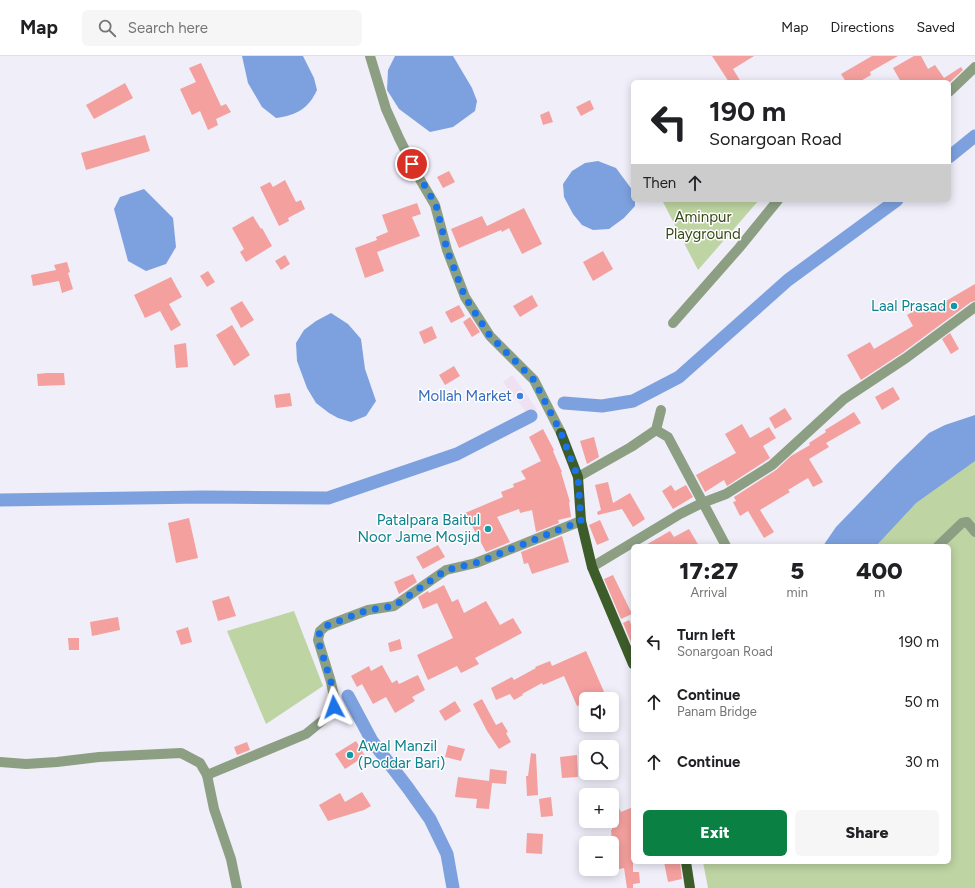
<!DOCTYPE html>
<html lang="en">
<head>
<meta charset="utf-8">
<style>
  body { margin:0; font-family:Figtree,sans-serif; background:#f6f6f6; color:#202124; height:100vh; display:flex; flex-direction:column; font-size:15px; white-space:nowrap }
  * { box-sizing:border-box; margin:0 }
  p { font-size:13px; color:#757577 }
  .icon { flex:none; width:22px; height:22px; fill:none; stroke:currentColor; stroke-width:2; stroke-linecap:round; stroke-linejoin:round }
  .map { position:relative; flex:1; overflow:hidden }
  .side { position:absolute; left:631px; top:488px; width:320px; height:320px; display:flex; flex-direction:column; background:#fff; border-radius:6px; box-shadow:0 2px 10px #0003 }
  .side>* { flex:none }
  .hud { position:absolute; left:631px; top:24px; width:320px; height:122px; border-radius:6px; box-shadow:0 2px 10px #0003; background:#fff; color:#202124; overflow:hidden }
  .fabs { position:absolute; left:579px; top:636px; display:grid; gap:8px }
  .fabs a { display:grid; place-items:center; width:40px; height:40px; border-radius:6px; background:#fff; box-shadow:0 2px 10px #0003; font-size:20px }
  .pin { position:absolute; display:grid; place-items:center; width:34px; height:34px; color:#fff; margin:-17px; border:2px solid #fff; border-radius:50%; box-shadow:0 1px 4px #0007 }
  .me { position:absolute; width:44px; margin:-22px; rotate:356deg; stroke-linejoin:round; filter:drop-shadow(0 0 3px #0008) }
  .turn { display:flex; align-items:center; gap:14px; height:84px; padding:0 12px; font-size:18px }
  .turn .icon { width:52px; height:52px; stroke-width:2.5 }
  .turn b { display:block; font-size:28px; line-height:34px }
  .then { display:flex; align-items:center; height:38px; padding:0 12px; background:#0003; gap:8px; font-size:15px }
  .eta { display:flex; justify-content:space-evenly; align-items:center; height:68px; text-align:center }
  .eta b { font-size:24px; font-weight:800; line-height:28px }
  .primary-button { display:flex; gap:8px; margin-top:auto; padding:8px 12px }
  .primary-button a { flex:1; height:46px; border-radius:6px; background:#0b8043; color:#fff; font-size:16px; font-weight:800; line-height:46px; text-align:center }
  .primary-button a+a { background:#f6f6f6; color:#202124 }
  ul { padding:0; list-style:none }
  li { display:flex; align-items:center; gap:12px; height:60px; padding:0 12px }
  li div { flex:1 }
  li b { display:block; font-size:15px }
  li em { font-style:normal }
  header { display:flex; align-items:center; gap:24px; box-sizing:border-box; height:56px; padding:0 20px; background:#fff; border-bottom:1px solid #e0e0e0 }
  header strong { font-size:19px }
  nav { display:flex; gap:22px; margin-inline-start:auto; font-size:14px }
  .search { width:280px; height:36px; background:#f6f6f6; display:flex; align-items:center; gap:10px; box-sizing:border-box; padding:0 14px; border-radius:6px; color:#757577; font-size:15px }
  .map>svg:first-child { display:block }
  .commercial { fill:#efe0f2 }
  .green { fill:#bed4a2 }
  .water { fill:#7da1df }
  .lines { fill:none; stroke-linecap:round; stroke-linejoin:round }
  .canal { stroke:#7da1df; stroke-width:13 }
  .building { fill:#f4a09e }
  .minor { stroke:#8c9f83; stroke-width:10 }
  .major { stroke:#3c5c29; stroke-width:10 }
  .route { stroke:#1a73e8; stroke-width:7; stroke-dasharray:0 12.6 }
  .culture-dot { fill:#0f9aa8; stroke:#fff; stroke-width:1.5 }
  .shop-dot { fill:#3f7fe0; stroke:#fff; stroke-width:1.5 }
  .labels { text-anchor:middle; stroke-width:3; stroke-linejoin:round; paint-order:stroke }
  .park-label { font-size:15px; fill:#374a18; stroke:#fff }
  .culture-label { font-size:15px; fill:#0d838f; stroke:#fff; text-anchor:end }
  .shop-label { font-size:15px; fill:#366cbe; stroke:#fff; text-anchor:end }
</style>
</head>
<body>
<header>
<strong>Map</strong>
<div class="search"><svg class="icon" aria-label="search" viewBox="0 0 24 24"><circle cx="10" cy="10" r="6"/><path d="M15 15l6 6"/></svg>Search here</div>
<nav><a>Map</a><a>Directions</a><a>Saved</a></nav>
</header>
<div class="map">
<svg width="975" height="832" viewBox="0 0 975 832">
  <rect width="100%" height="100%" fill="#efeef9"/>
  <!-- commercial -->
  <polygon class="commercial" points="512,319 537,353 529,360 503,326"/>
  <!-- green -->
  <g class="green">
    <polygon points="662,144 759,144 698,214"/>
    <polygon points="975,378 975,832 708,832 703,806 949,806 949,490 861,490"/>
    <polygon points="294,555 323,630 266,668 227,575"/>
  </g>
  <!-- water -->
  <g class="water">
    <path d="M242,0H303L314,22L317,34C308,53 297,59 276,62L262,51L248,27Z"/>
    <polygon points="395,0 453,0 472,32 477,45 475,55 453,71 430,76 399,53 387,34 388,14"/>
    <polygon points="598,105 616,112 633,135 633,144 635,144 635,150 624,162 609,173 593,174 582,169 573,158 564,141 563,128 572,115 585,107"/>
    <polygon points="144,133 173,162 176,191 166,208 146,215 128,205 114,153 120,141"/>
    <polygon points="331,257 348,268 361,283 365,313 376,345 366,360 351,366 338,362 329,357 316,347 307,332 297,305 296,287 304,274 316,265"/>
    <polygon points="975,359 975,405 916,447 876,490 823,490 836,471 896,409 929,377 945,369"/>
  </g>
  <g class="lines">
    <!-- canal -->
    <g class="canal">
      <polyline points="949,101 975,80"/>
      <polyline points="564,347 602,350 633,345 679,321 788,224 897,144"/>
      <polyline points="0,444 204,441 328,442 457,398 531,360"/>
      <polyline points="348,640 372,685 408,732 430,763 447,798 453,832"/>
    </g>
  </g>
  <!-- building -->
  <g class="building">
    <polygon points="712,0 754,0 733,13 741,26 729,26"/>
    <polygon points="872,0 898,0 870,16 871,19 859,26 846,26 841,18"/>
    <polygon points="914,0 921,0 928,13 935,9 944,22 961,11 963,14 949,27 901,26 893,12"/>
    <polygon points="201,7 221,50 226,48 231,56 216,63 218,69 208,74 200,55 192,59 180,33 196,26 189,12"/>
    <polygon points="125,27 133,42 94,63 86,49"/>
    <polygon points="590,44 594,53 581,60 576,51"/>
    <polygon points="549,55 553,66 543,69 540,59"/>
    <polygon points="145,79 150,95 86,114 81,97"/>
    <polygon points="449,115 455,126 443,132 437,121"/>
    <polygon points="285,124 296,146 301,144 305,153 288,162 289,165 279,170 260,131 270,126 273,131"/>
    <polygon points="417,147 421,158 412,161 420,180 377,196 384,215 365,222 355,192 377,184 376,181 388,176 382,159"/>
    <polygon points="524,152 542,188 522,198 509,172 502,176 501,174 459,192 451,173 482,160 487,170"/>
    <polygon points="253,160 261,173 262,172 272,190 246,206 240,196 244,193 232,172"/>
    <polygon points="603,195 613,213 593,225 583,206"/>
    <polygon points="285,199 290,208 281,214 275,205"/>
    <polygon points="67,206 70,216 68,217 73,233 62,237 59,225 33,230 31,219 56,214 54,209"/>
    <polygon points="208,215 215,226 207,231 200,220"/>
    <polygon points="171,221 182,241 169,248 181,269 171,275 160,255 145,262 134,239"/>
    <polygon points="975,228 975,245 971,246 902,297 861,324 847,299 870,286 874,293 913,270 907,259 923,249 927,256"/>
    <polygon points="532,239 538,250 520,261 513,250"/>
    <polygon points="242,245 254,264 241,272 230,252"/>
    <polygon points="459,249 465,260 451,267 445,256"/>
    <polygon points="470,261 480,276 472,281 463,266"/>
    <polygon points="232,269 250,299 234,310 216,279"/>
    <polygon points="432,270 437,282 424,288 419,276"/>
    <polygon points="950,277 959,293 951,298 942,283"/>
    <polygon points="186,287 188,311 176,312 174,289"/>
    <polygon points="454,310 460,320 445,329 439,319"/>
    <polygon points="47,317 64,317 65,329 38,330 37,318"/>
    <polygon points="893,331 900,343 882,354 875,341"/>
    <polygon points="290,337 292,350 276,352 274,339"/>
    <polygon points="785,352 792,363 775,373 769,362"/>
    <polygon points="854,356 861,367 826,387 829,391 809,403 823,426 813,431 808,422 788,434 790,436 760,454 774,476 764,482 748,455 740,460 733,446 736,445 734,441 776,414 791,400 810,389 809,387 826,376 825,374"/>
    <polygon points="742,368 750,382 769,371 776,382 763,390 770,402 727,430 724,424 705,436 696,419 736,397 725,378"/>
    <polygon points="543,373 554,394 553,395 562,416 561,416 570,446 569,446 571,461 558,464 559,467 536,476 532,454 520,457 519,453 497,461 510,486 486,496 465,457 503,441 501,436 514,431 513,428 526,423 521,415 541,405 529,381"/>
    <polygon points="594,381 599,401 587,408 580,385"/>
    <polygon points="608,426 613,447 630,437 645,463 633,471 622,453 598,459 597,456 601,454 595,429"/>
    <polygon points="671,429 675,435 686,429 693,441 673,453 662,435"/>
    <polygon points="189,462 198,502 176,507 168,467"/>
    <polygon points="600,464 609,484 597,489 589,469"/>
    <polygon points="689,473 699,490 644,490 670,475 674,481"/>
    <polygon points="562,480 569,506 532,518 528,507 524,508 521,496"/>
    <polygon points="438,489 445,501 423,513 416,501"/>
    <polygon points="413,518 417,526 399,538 394,526"/>
    <polygon points="613,519 632,558 621,563 604,523"/>
    <polygon points="444,529 452,546 458,543 464,557 486,545 500,569 513,562 522,577 475,602 479,608 461,617 457,610 428,624 417,599 453,582 437,547 423,553 418,541 428,535 429,537"/>
    <polygon points="229,540 236,560 218,565 212,545"/>
    <polygon points="118,561 120,574 92,580 90,566"/>
    <polygon points="629,564 633,572 633,591 623,567"/>
    <polygon points="188,571 192,586 181,589 176,575"/>
    <polygon points="68,582 79,582 79,594 69,594"/>
    <polygon points="400,583 402,593 390,596 388,587"/>
    <polygon points="586,595 605,638 593,643 586,643 586,646 577,650 564,620 543,629 542,627 522,638 523,639 514,644 510,638 496,644 491,632 512,621 514,624 536,612 535,611 550,605 552,610"/>
    <polygon points="382,609 392,627 397,624 399,628 418,619 425,634 412,641 415,645 395,657 386,641 373,648 362,628 357,631 351,620 369,610 371,615"/>
    <polygon points="482,643 496,669 502,666 508,676 506,677 511,686 499,693 487,675 473,648"/>
    <polygon points="455,645 461,655 445,665 439,655"/>
    <polygon points="356,685 365,700 345,713 335,698"/>
    <polygon points="247,686 250,694 237,699 234,691"/>
    <polygon points="448,689 465,693 461,705 445,701"/>
    <polygon points="531,697 536,698 538,739 527,740 526,720 528,720"/>
    <polygon points="577,699 578,721 562,722 560,701"/>
    <polygon points="490,713 507,715 506,728 492,727 489,753 476,752 477,743 455,741 458,721 489,725"/>
    <polygon points="362,736 371,750 364,754 328,765 319,749 340,737 345,746"/>
    <polygon points="612,739 621,756 633,751 633,816 639,816 640,827 633,828 633,832 627,832 624,812 615,814 611,774 612,774"/>
    <polygon points="551,741 553,760 541,761 539,743"/>
    <polygon points="527,777 543,778 542,798 526,797"/>
    <polygon points="664,806 680,806 682,823 668,826"/>
  </g>
  <g class="lines">
    <!-- minor -->
    <g class="minor">
      <polyline points="370,0 386,53 399,82 418,120 435,149 447,194 465,241 490,280 534,324 561,377"/>
      <polyline points="949,36 975,11"/>
      <polyline points="673,267 739,192 778,144"/>
      <polyline points="656,374 668,381 726,490"/>
      <polyline points="578,421 631,391 656,374 661,354"/>
      <polyline points="938,490 962,467 967,466 975,476"/>
      <polyline points="592,511 680,458 702,447 726,438 772,409 844,343 906,302 975,251"/>
      <polyline points="0,706 26,708 57,706 99,701 181,697 200,707 207,719 214,753 231,803 237,832"/>
      <polyline points="207,719 306,678 328,660 333,651 334,641 331,626 318,584 320,575 326,570 368,554 394,550 446,514 476,507 581,465"/>
    </g>
    <!-- major -->
    <g class="major">
      <polyline points="561,377 578,421 581,465 592,511 633,608"/>
      <polyline points="686,806 690,832"/>
    </g>
  </g>
  <g class="lines">
    <!-- route -->
    <polyline class="route" points="334,651 334,641 331,626 318,584 320,575 326,570 368,554 394,550 446,514 476,507 581,465 578,421 561,377 534,324 490,280 465,241 447,194 436,149 412,108"/>
  </g>
  <!-- markers -->
  <g class="culture-dot">
    <circle cx="954" cy="250" r="4"/>
    <circle cx="488" cy="473" r="4"/>
    <circle cx="350" cy="699" r="4"/>
  </g>
  <circle class="shop-dot" cx="520" cy="340" r="4"/>
  <g class="labels">
    <!-- park labels -->
    <g class="park-label">
      <text x="703" y="166">Aminpur<tspan x="703" dy="17">Playground</tspan></text>
    </g>
    <!-- culture labels -->
    <g class="culture-label">
      <text x="946" y="255">Laal Prasad</text>
      <text x="480" y="469">Patalpara Baitul<tspan x="480" dy="17">Noor Jame Mosjid</tspan></text>
      <text x="358" y="695" text-anchor="start">Awal Manzil<tspan x="358" dy="17">(Poddar Bari)</tspan></text>
    </g>
    <!-- shop labels -->
    <g class="shop-label">
      <text x="512" y="345">Mollah Market</text>
    </g>
  </g>
</svg>
<div class="fabs">
<a><svg class="icon" aria-label="sound" viewBox="0 0 24 24"><path d="M4 9h4l5-4v14l-5-4H4zM17 9q2 3 0 6"/></svg></a>
<a><svg class="icon" aria-label="search" viewBox="0 0 24 24"><circle cx="10" cy="10" r="6"/><path d="M15 15l6 6"/></svg></a>
<a>+</a>
<a>−</a>
</div>
<div class="pin" style="left:412px;top:108px;background:#d93025"><svg class="icon" aria-label="arrive" viewBox="0 0 24 24"><path d="M6 21V4h12l-3 4 3 4H6"/></svg></div>
<svg class="me" style="left:334px;top:651px" viewBox="-20 -20 40 40"><path d="M0-17L14 15 0 8-14 15z" fill="#1a73e8" stroke="#fff" stroke-width="4"/></svg>
<div class="hud">
<div class="turn"><svg class="icon" aria-label="left" viewBox="0 0 24 24"><path d="M17 20v-9H6M10 6l-5 5 5 5"/></svg><div><b>190 m</b>Sonargoan Road</div></div>
<div class="then">Then<svg class="icon" aria-label="ahead" viewBox="0 0 24 24"><path d="M12 20V5M6 11l6-6 6 6"/></svg></div>
</div>
<section class="side">
<div class="eta">
<div><b>17:27</b><p>Arrival</p></div>
<div><b>5</b><p>min</p></div>
<div><b>400</b><p>m</p></div>
</div>
<ul>
<li><svg class="icon" aria-label="left" viewBox="0 0 24 24"><path d="M17 20v-9H6M10 6l-5 5 5 5"/></svg><div><b>Turn left</b><p>Sonargoan Road</p></div><em>190 m</em></li>
<li><svg class="icon" aria-label="ahead" viewBox="0 0 24 24"><path d="M12 20V5M6 11l6-6 6 6"/></svg><div><b>Continue</b><p>Panam Bridge</p></div><em>50 m</em></li>
<li><svg class="icon" aria-label="ahead" viewBox="0 0 24 24"><path d="M12 20V5M6 11l6-6 6 6"/></svg><div><b>Continue</b></div><em>30 m</em></li>
</ul>
<div class="primary-button"><a>Exit</a><a>Share</a></div>
</section>
</div>
</body>
</html>
